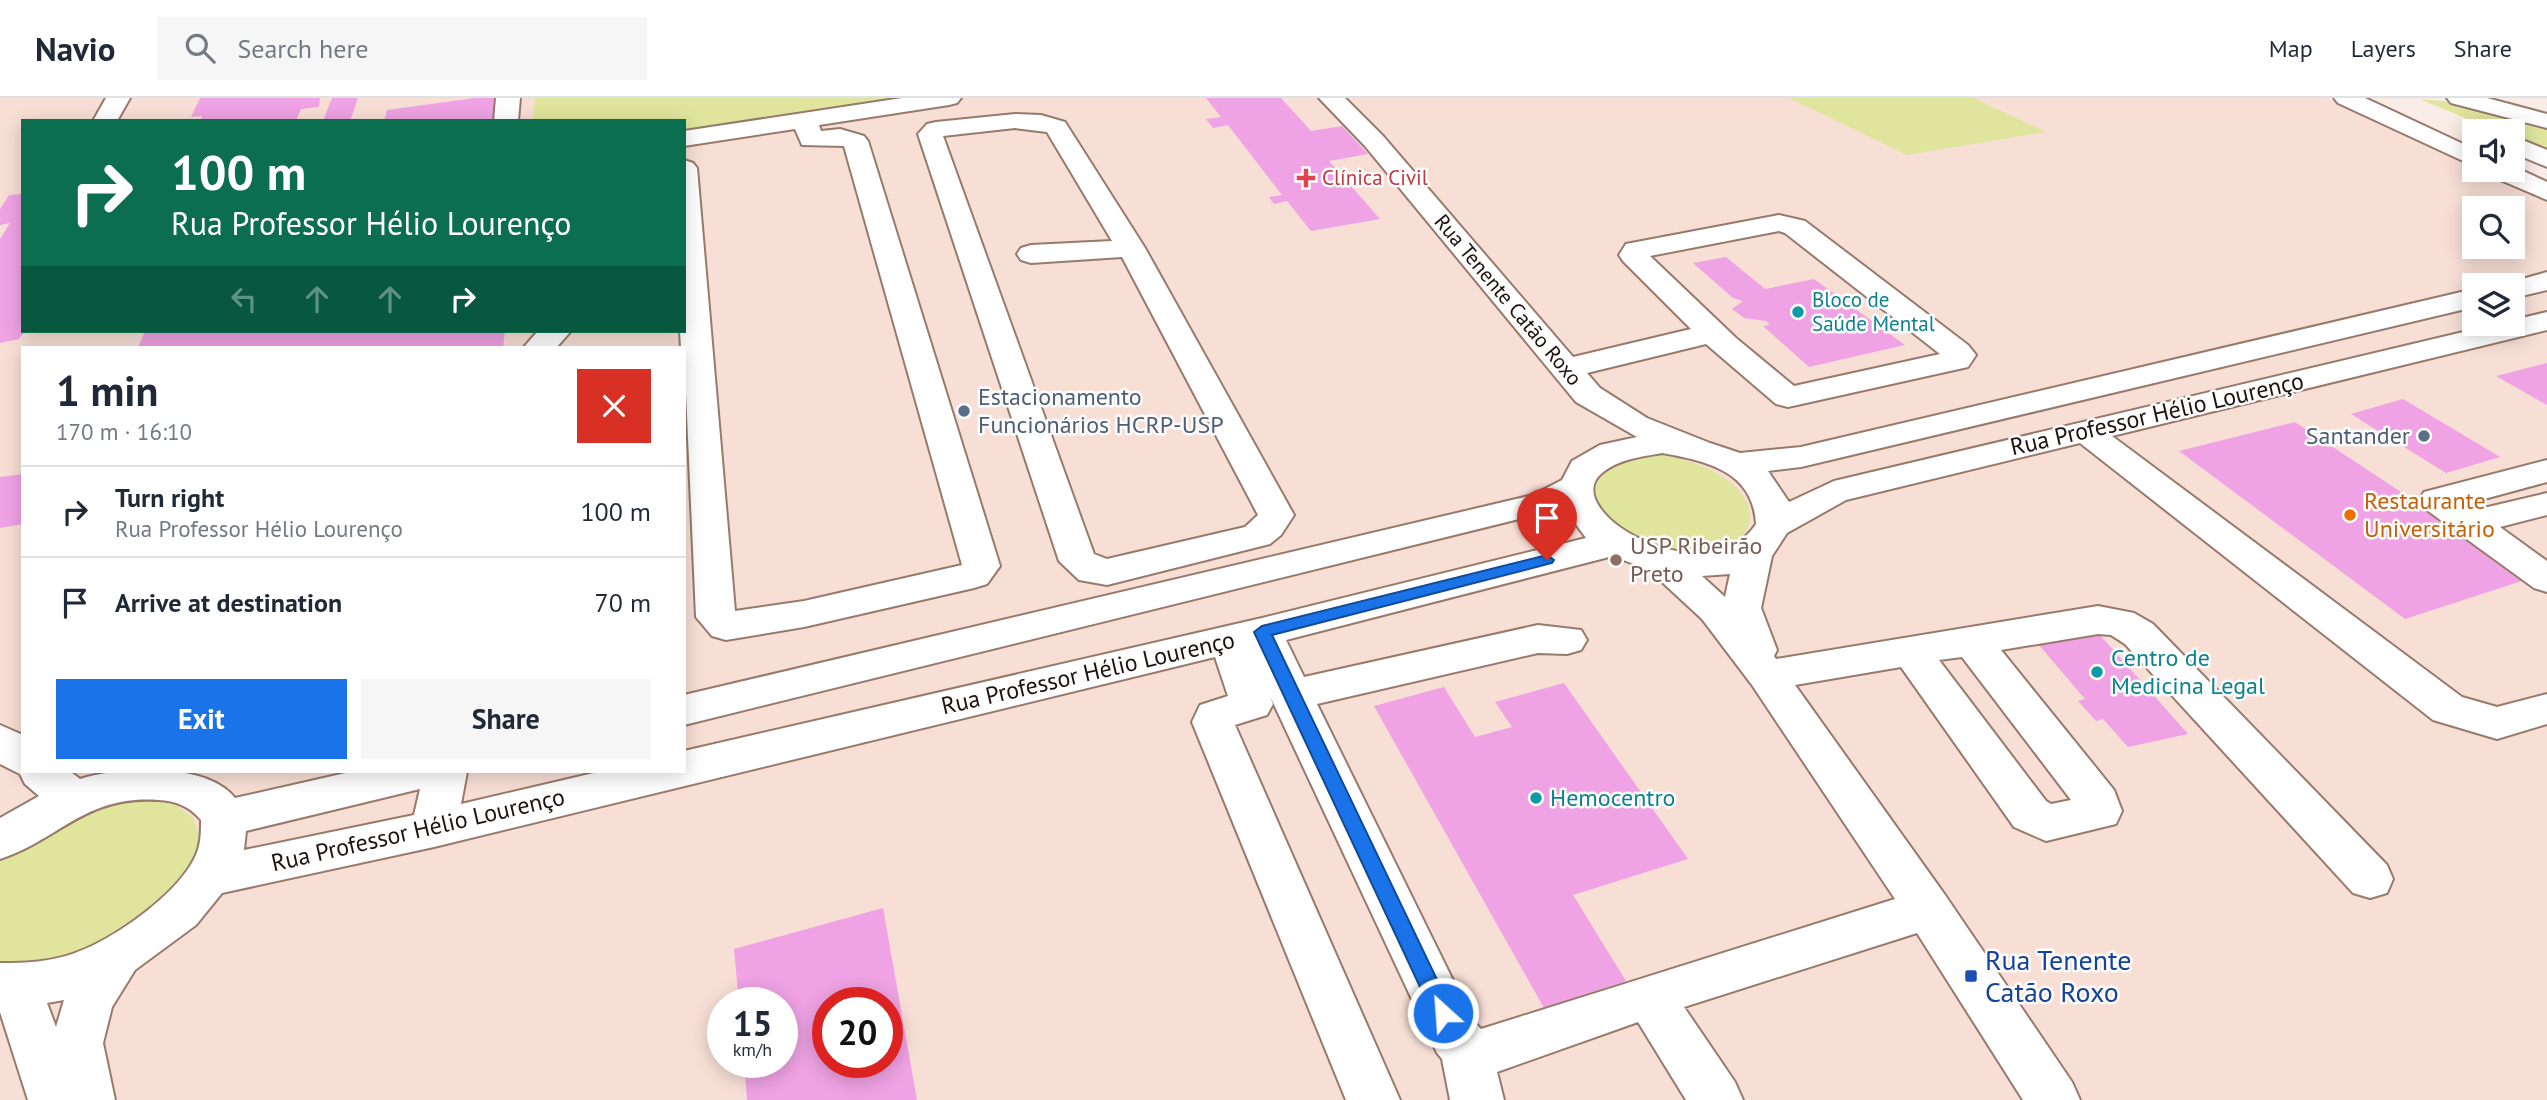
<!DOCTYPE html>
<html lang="en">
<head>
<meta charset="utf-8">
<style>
  body { margin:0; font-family:"PT Sans",sans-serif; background:#f6f6f7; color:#1f2937; height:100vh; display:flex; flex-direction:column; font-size:26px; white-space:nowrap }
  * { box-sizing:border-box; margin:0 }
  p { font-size:23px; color:#747a83 }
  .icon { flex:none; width:38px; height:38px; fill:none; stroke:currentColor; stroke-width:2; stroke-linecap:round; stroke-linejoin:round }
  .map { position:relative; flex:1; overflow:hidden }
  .drawer { position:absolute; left:21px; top:248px; width:665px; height:427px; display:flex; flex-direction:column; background:#fff; border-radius:0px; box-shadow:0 4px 18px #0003 }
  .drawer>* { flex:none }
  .guide { position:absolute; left:21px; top:21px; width:665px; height:214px; border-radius:0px; box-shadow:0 4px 18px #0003; background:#0b6e4f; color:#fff; overflow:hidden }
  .tools { position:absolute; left:2462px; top:21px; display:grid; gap:14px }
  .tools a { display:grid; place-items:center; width:63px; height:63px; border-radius:0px; background:#fff; box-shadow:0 4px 18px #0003; font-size:35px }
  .speed { position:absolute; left:707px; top:889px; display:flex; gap:14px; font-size:35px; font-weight:700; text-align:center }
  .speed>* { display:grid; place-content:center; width:91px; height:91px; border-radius:50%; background:#fff; box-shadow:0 4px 18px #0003; line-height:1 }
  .speed small { font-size:18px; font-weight:400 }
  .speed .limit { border:10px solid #d22; background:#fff; color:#111 }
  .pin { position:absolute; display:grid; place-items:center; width:60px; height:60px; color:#fff; margin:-72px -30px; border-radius:50% 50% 50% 0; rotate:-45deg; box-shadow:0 0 7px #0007 }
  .pin .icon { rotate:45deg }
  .me { position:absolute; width:77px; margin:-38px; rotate:334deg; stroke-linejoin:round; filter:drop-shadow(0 0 5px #0008) }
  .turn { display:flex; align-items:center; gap:24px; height:147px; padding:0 35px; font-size:32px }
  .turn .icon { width:91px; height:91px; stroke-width:2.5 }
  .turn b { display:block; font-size:49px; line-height:60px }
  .lanes { display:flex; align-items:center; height:66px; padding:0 35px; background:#0003; justify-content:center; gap:35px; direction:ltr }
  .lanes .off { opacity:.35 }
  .round { display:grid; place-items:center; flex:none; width:74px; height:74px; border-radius:0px; background:#f6f6f7 }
  .summary { display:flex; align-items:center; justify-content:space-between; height:119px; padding:0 35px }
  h1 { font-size:42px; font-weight:700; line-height:52px }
  .primary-button { display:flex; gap:14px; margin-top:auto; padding:14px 35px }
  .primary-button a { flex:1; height:80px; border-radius:0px; background:#1a73e8; color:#fff; font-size:28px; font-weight:700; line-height:80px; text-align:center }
  .primary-button a+a { background:#f6f6f7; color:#1f2937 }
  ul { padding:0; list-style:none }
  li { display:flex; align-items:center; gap:21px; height:91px; padding:0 35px; border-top:2px solid #e0e1e3 }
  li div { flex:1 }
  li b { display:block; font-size:26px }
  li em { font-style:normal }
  header { display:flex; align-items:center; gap:42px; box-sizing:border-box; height:98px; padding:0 35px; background:#fff; border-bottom:2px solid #e0e1e3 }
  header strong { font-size:33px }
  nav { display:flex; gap:38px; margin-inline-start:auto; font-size:24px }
  .search { width:490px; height:63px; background:#f6f6f7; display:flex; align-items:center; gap:18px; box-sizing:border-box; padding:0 24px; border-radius:0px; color:#747a83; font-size:26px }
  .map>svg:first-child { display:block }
  .education { fill:#f8dfd6; fill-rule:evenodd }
  .green { fill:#dfe59c }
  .building { fill:#efa2e4; fill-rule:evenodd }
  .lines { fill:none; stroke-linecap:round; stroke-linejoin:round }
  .minor-casing { stroke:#987a6c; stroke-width:4 }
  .minor { fill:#fff; fill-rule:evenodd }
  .route { fill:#1a73e8; stroke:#114b97; stroke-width:2 }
  .health-dot { fill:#e0444e; stroke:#fdfdfd; stroke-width:2.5 }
  .culture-dot { fill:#0f9aa8; stroke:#fdfdfd; stroke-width:2.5 }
  .service-dot { fill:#5c6f8a; stroke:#fdfdfd; stroke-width:2.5 }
  .food-dot { fill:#e8710a; stroke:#fdfdfd; stroke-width:2.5 }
  .education-dot { fill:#8d6e63; stroke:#fdfdfd; stroke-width:2.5 }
  .transit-dot { fill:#1a4fb4; stroke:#fdfdfd; stroke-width:2.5 }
  .labels { text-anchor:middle; stroke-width:5; stroke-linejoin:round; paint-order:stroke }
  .far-health-label { font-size:21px; fill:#be3a42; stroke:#fdfdfd; text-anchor:start }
  .far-street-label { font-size:21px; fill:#1d120d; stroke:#fdfdfd }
  .far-culture-label { font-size:21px; fill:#0d838f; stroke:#fdfdfd; text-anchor:start }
  .service-label { font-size:24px; fill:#4e5e75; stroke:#fdfdfd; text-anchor:start }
  .street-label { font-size:24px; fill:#1d120d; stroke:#fdfdfd }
  .food-label { font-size:24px; fill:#c56008; stroke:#fdfdfd; text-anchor:start }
  .education-label { font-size:24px; fill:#785e54; stroke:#fdfdfd; text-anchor:start }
  .culture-label { font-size:24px; fill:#0d838f; stroke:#fdfdfd; text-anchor:start }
  .near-transit-label { font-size:28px; fill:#164399; stroke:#fdfdfd; text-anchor:start }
</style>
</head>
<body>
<header>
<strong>Navio</strong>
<div class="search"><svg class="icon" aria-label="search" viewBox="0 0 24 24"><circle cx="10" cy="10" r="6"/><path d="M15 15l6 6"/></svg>Search here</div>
<nav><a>Map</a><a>Layers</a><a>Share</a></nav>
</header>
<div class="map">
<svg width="2547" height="1002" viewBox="0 0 2547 1002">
  <rect width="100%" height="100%" fill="#faece6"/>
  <!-- education -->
  <path class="education" d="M0,0H2326L2474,68V72H2482L2547,102V1002H0ZM23,23H684V233H23ZM2474,110H2513V149H2474ZM2474,187H2513V226H2474ZM23,250H684V674H23ZM723,905H782V964H723ZM828,905H887V964H828Z"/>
  <!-- green -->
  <g class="green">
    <polygon points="535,0 918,0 684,33 684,23 532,23"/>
    <polygon points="1789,0 1974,0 2046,34 1907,57"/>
    <polygon points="2420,1 2461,5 2547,28 2547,55 2513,41 2513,33 2496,33"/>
    <path d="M1663,357C1797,382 1763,483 1651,447C1641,444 1629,442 1620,437C1609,431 1599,410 1591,399C1600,361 1628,359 1663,357Z"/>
    <path d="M151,701L176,707L193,720L200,738L196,762L181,788L123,838L46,867L0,866V764C41,726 96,704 151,701Z"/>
  </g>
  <!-- building -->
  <g class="building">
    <polygon points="200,0 320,0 319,9 301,11 296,23 200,23 202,18 191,19"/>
    <polygon points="332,0 358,0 350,23 323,23"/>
    <polygon points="475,0 498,0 496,23 384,23 387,12"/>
    <polygon points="1206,0 1281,0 1311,33 1342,28 1368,56 1329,63 1380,121 1311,133 1287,103 1274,106 1269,99 1282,97 1228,27 1213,30 1206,21 1221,19"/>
    <polygon points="23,96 25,233 19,241 0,245 0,141 10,125 0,127 0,111 9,97"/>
    <polygon points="1726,159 1765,191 1814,181 1905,247 1809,269 1763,228 1770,227 1766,223 1744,220 1732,211 1743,203 1733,200 1693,165"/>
    <polygon points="145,233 505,233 503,250 138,250"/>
    <polygon points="2547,265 2547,307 2496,278"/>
    <polygon points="2403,301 2500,359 2446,375 2351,316"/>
    <polygon points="2295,324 2531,480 2405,521 2179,353"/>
    <polygon points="23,376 23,426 0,430 0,379"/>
    <polygon points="2100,537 2188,636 2128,649 2103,621 2096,623 2078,603 2085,601 2039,547"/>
    <polygon points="1564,585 1688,761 1573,797 1626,883 1544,910 1374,608 1444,589 1475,639 1512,629 1495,604"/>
    <path d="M883,810L917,1002H747L744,964H782V905H739L734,851ZM828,905H887V964H828Z"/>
  </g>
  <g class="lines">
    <defs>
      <g id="minor">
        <polygon points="106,0 130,0 117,23 93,23"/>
        <polygon points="496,0 520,0 518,23 494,23"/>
        <polygon points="902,0 961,0 957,5 949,7 819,27 821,33 840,31 864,38 868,43 1000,468 987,486 974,490 804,529 726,542 712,538 696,519 684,250 681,250 680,233 684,233 684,62 693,65 697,70 735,513 804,503 962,467 844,48 802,47 795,31 684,48 684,33"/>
        <path d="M1319,0H1345L1383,38L1573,259L1691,231L1623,163L1619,157L1626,146L1779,117L1805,123L1968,247L1976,257L1968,269L1788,309L1776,306L1706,246L1587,275L1600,290L1647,320L1710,345L1740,355L1801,349L2474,191V209L1801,369L1768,373L1789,404L1834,383L2497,226H2513V222L2547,214V232L2112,338L2462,599L2497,609L2547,596V626L2497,641L2433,622L2080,345L1846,402L1787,435L1772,458L1761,510L1777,552L1774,558L1776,561L2098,508L2134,515L2153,526L2387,767L2393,781L2387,795L2370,800L2353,795L2125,546L2111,537L2098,536L2001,552L2114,692L2122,713L2116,726L2046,743L2014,729L1901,569L1795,587L1945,797L2072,984L2080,1002H2023L1917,835L1684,909L1735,984L1743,1002H1686L1638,924L1497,974L1504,1002H1450L1442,961L1437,955L1270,598L1273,606L1267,617L1235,627L1400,1002H1346L1192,624L1200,607L1228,598L1215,559L434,749L222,795L196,827L135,872L112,909L103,945L115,1002H28L0,914V865C25,865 51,864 75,855C114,841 177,797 195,759C201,747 201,735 201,722C189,708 176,703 158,702C85,697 59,742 0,761V720L39,698L25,686L20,676L0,666V627L23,637V674H71L80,681C120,668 207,664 235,700L350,674H467L461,706L598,674H684V653L1262,520L1586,440L1564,410L684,627V597L1533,397L1562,382L1572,363L1600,347L1637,339L1576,304L1365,48ZM1779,133L1785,135L1940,256L1794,288L1736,240L1650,158ZM1662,355C1707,363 1753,373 1756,426C1707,500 1556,413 1602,375C1619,361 1641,359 1662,355ZM1613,458L1649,472L1702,521L1752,587L1895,801L1481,931L1473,923L1317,606L1538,555L1567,556L1581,552L1587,542L1581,532L1538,527L1304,579L1286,542ZM1730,476L1725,499L1702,478ZM1962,559L2071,702L2051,706L2046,703L1939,562ZM420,691L414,717L244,752L246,733ZM64,902L56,929L47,905Z"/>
        <polygon points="2334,0 2365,0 2474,51 2474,68 2338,5"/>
        <polygon points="2447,0 2487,0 2547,16 2547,30 2451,5"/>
        <path d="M1015,16L1041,17L1065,24L1145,150L1294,417L1281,437L1270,446L1107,487L1079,482L1059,463L918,36L927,26L936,24ZM1015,30L1047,34L1112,143L1031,147L1021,150L1017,156L1021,162L1031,165L1122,159L1258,417L1245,429L1107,461L1094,456L943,38Z"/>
        <polygon points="2513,38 2547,52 2547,69 2513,55"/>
        <polygon points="2513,68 2547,84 2547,102 2491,78 2487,72 2513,72"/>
        <polygon points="2547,174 2547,192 2513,200 2513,187 2501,187"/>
        <polygon points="538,233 571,233 556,250 523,250"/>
        <polygon points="2547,362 2547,384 2466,406 2475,412 2547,395 2547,417 2500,429 2547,463 2547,494 2534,490 2424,410 2419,402 2424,394"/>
      </g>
    </defs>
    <!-- minor casing -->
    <use href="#minor" class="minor-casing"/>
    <!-- minor -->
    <use href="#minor" class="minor"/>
  </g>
  <!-- route -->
  <polygon class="route" points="1547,457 1554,462 1552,465 1272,537 1453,915 1450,921 1443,924 1435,921 1254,534 1262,528"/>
  <!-- markers -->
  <path class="health-dot" d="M1302.5 69.5h7v7h7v7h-7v7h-7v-7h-7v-7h7z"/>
  <g class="culture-dot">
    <circle cx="1798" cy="214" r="7"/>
    <circle cx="2097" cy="574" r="7"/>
    <circle cx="1536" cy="700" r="7"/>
  </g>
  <g class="service-dot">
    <circle cx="964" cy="313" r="7"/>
    <circle cx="2424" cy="338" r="7"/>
  </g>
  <circle class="food-dot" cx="2350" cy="417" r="7"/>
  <circle class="education-dot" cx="1616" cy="462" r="7"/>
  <rect class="transit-dot" x="1964" y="871" width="14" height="14" rx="3.5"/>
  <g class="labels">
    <!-- far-health labels -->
    <g class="far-health-label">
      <text x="1322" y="87">Clínica Civil</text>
    </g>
    <!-- far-street labels -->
    <g class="far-street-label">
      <text transform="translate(1508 202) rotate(50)" y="7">Rua Tenente Catão Roxo</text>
    </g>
    <!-- far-culture labels -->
    <g class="far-culture-label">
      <text x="1812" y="209">Bloco de<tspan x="1812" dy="24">Saúde Mental</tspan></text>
    </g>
    <!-- service labels -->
    <g class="service-label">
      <text x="978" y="307">Estacionamento<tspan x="978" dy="28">Funcionários HCRP-USP</tspan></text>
      <text x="2410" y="346" text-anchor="end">Santander</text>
    </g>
    <!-- street labels -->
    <g class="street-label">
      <text transform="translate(2157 316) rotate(-13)" y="8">Rua Professor Hélio Lourenço</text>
      <text transform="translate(1088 575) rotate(-13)" y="8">Rua Professor Hélio Lourenço</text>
      <text transform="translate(418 732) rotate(-13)" y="8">Rua Professor Hélio Lourenço</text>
    </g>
    <!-- food labels -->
    <g class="food-label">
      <text x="2364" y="411">Restaurante<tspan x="2364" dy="28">Universitário</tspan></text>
    </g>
    <!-- education labels -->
    <g class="education-label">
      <text x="1630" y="456">USP Ribeirão<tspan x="1630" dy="28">Preto</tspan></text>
    </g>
    <!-- culture labels -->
    <g class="culture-label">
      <text x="2111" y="568">Centro de<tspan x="2111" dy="28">Medicina Legal</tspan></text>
      <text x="1550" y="708">Hemocentro</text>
    </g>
    <!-- near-transit labels -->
    <g class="near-transit-label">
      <text x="1985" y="872">Rua Tenente<tspan x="1985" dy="32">Catão Roxo</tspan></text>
    </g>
  </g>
</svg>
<div class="tools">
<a><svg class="icon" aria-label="sound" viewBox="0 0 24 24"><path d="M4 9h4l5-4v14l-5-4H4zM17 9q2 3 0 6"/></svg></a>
<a><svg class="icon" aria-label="search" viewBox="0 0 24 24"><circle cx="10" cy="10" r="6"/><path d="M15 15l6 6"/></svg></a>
<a><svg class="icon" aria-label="layers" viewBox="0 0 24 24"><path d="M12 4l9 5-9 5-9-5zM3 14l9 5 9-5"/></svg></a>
</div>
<div class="speed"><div>15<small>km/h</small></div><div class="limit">20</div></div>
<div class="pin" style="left:1547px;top:462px;background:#d93025"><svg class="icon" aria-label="arrive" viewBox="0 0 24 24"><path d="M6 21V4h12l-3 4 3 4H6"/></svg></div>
<svg class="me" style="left:1443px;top:915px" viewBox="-20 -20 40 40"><circle r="17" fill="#1a73e8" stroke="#fff" stroke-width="3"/><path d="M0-11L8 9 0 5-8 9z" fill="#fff"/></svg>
<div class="guide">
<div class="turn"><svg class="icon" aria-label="right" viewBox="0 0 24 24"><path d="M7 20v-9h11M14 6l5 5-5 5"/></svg><div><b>100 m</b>Rua Professor Hélio Lourenço</div></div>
<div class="lanes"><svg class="icon off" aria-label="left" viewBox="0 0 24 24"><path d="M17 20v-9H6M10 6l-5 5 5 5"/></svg><svg class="icon off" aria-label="ahead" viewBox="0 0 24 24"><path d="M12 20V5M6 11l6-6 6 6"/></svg><svg class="icon off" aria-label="ahead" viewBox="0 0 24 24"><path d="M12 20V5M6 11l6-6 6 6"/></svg><svg class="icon" aria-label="right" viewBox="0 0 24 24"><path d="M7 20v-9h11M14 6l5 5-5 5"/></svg></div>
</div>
<section class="drawer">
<div class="summary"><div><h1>1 min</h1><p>170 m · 16:10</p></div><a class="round" style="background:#d93025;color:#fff"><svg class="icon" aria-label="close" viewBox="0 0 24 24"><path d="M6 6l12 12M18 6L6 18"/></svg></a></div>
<ul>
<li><svg class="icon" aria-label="right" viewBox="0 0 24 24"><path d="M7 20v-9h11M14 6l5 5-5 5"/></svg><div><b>Turn right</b><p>Rua Professor Hélio Lourenço</p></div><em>100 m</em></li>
<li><svg class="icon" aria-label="arrive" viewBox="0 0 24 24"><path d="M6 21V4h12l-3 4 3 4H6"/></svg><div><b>Arrive at destination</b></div><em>70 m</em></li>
</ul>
<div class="primary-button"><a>Exit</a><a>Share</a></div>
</section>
</div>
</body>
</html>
